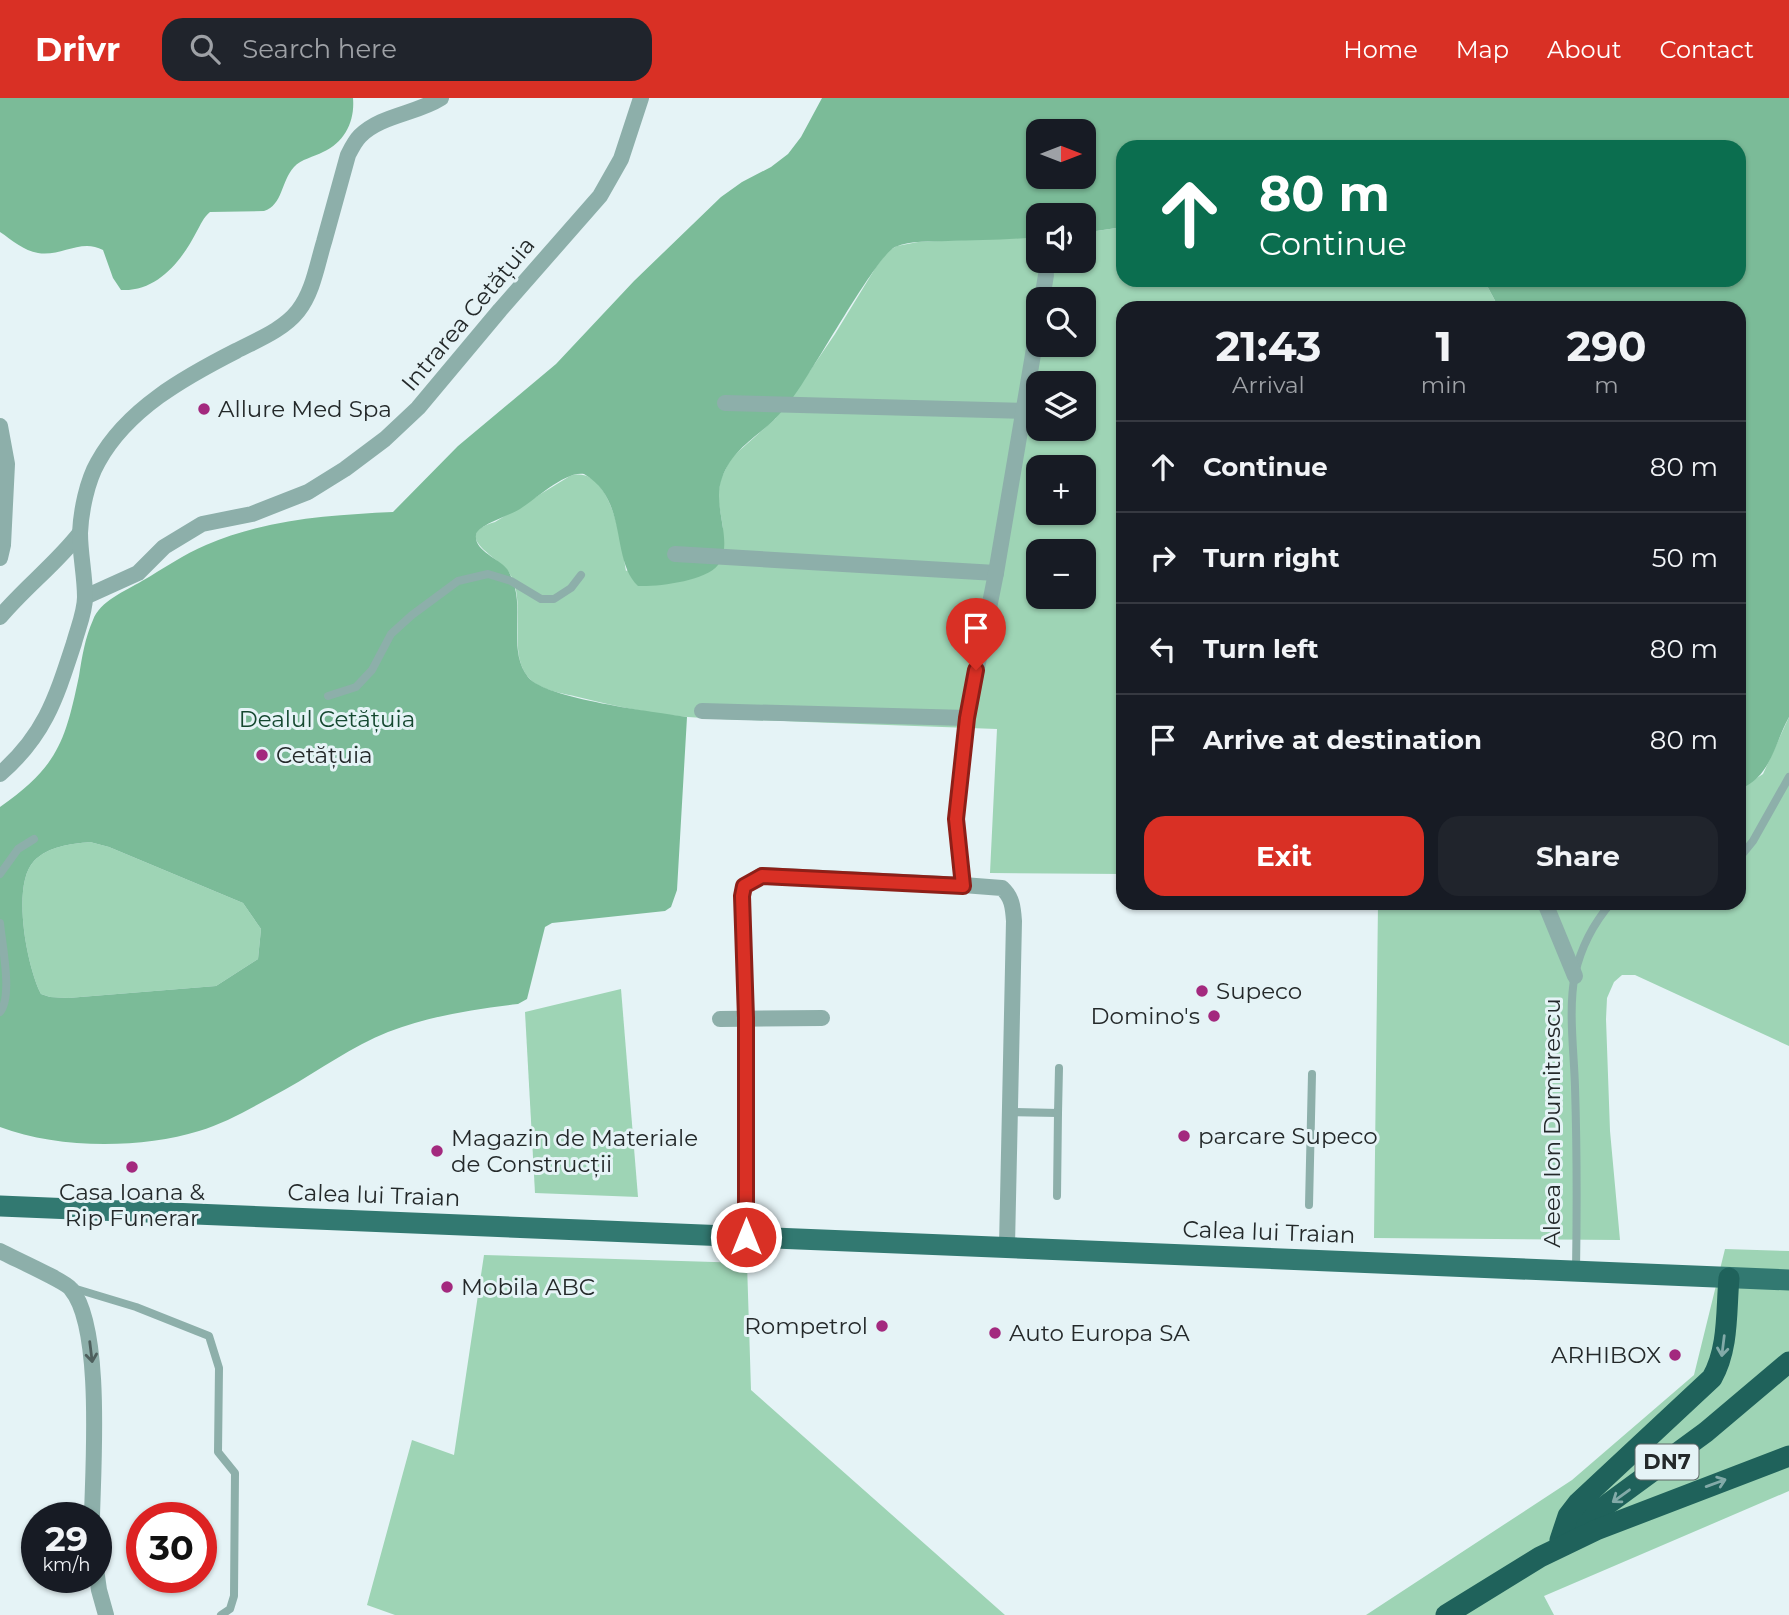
<!DOCTYPE html>
<html lang="en">
<head>
<meta charset="utf-8">
<style>
  body { margin:0; font-family:Montserrat,sans-serif; background:#20242c; color:#f1f3f6; height:100vh; display:flex; flex-direction:column; font-size:26px; white-space:nowrap }
  * { box-sizing:border-box; margin:0 }
  p { font-size:23px; color:#9ea1a6 }
  .icon { flex:none; width:38px; height:38px; fill:none; stroke:currentColor; stroke-width:2; stroke-linecap:round; stroke-linejoin:round }
  .map { position:relative; flex:1; overflow:hidden }
  .panel { position:absolute; left:1116px; top:203px; width:630px; height:609px; display:flex; flex-direction:column; background:#171b24; border-radius:21px; box-shadow:0 2px 5px #0004 }
  .panel>* { flex:none }
  .top-card { position:absolute; left:1116px; top:42px; width:630px; height:147px; border-radius:21px; box-shadow:0 2px 5px #0004; background:#0b6e4f; color:#fff; overflow:hidden }
  .needle { width:46px; rotate:90deg }
  .controls { position:absolute; left:1026px; top:21px; display:grid; gap:14px }
  .controls a { display:grid; place-items:center; width:70px; height:70px; border-radius:14px; background:#171b24; box-shadow:0 2px 5px #0004; font-size:35px }
  .speed { position:absolute; left:21px; top:1404px; display:flex; gap:14px; font-size:35px; font-weight:700; text-align:center }
  .speed>* { display:grid; place-content:center; width:91px; height:91px; border-radius:50%; background:#171b24; box-shadow:0 2px 5px #0004; line-height:1 }
  .speed small { font-size:18px; font-weight:400 }
  .speed .limit { border:10px solid #d22; background:#fff; color:#111 }
  .pin { position:absolute; display:grid; place-items:center; width:60px; height:60px; color:#fff; margin:-72px -30px; border-radius:50% 50% 50% 0; rotate:-45deg; box-shadow:0 0 7px #0007 }
  .pin .icon { rotate:45deg }
  .me { position:absolute; width:77px; margin:-38px; rotate:0deg; stroke-linejoin:round; filter:drop-shadow(0 0 5px #0008) }
  .turn { display:flex; align-items:center; gap:24px; height:147px; padding:0 28px; font-size:32px }
  .turn .icon { width:91px; height:91px; stroke-width:2.5 }
  .turn b { display:block; font-size:49px; line-height:60px }
  .eta { display:flex; justify-content:space-evenly; align-items:center; height:119px; text-align:center }
  .eta b { font-size:42px; font-weight:700; line-height:49px }
  .primary-button { display:flex; gap:14px; margin-top:auto; padding:14px 28px }
  .primary-button a { flex:1; height:80px; border-radius:21px; background:#d93025; color:#fff; font-size:28px; font-weight:700; line-height:80px; text-align:center }
  .primary-button a+a { background:#20242c; color:#f1f3f6 }
  ul { padding:0; list-style:none }
  li { display:flex; align-items:center; gap:21px; height:91px; padding:0 28px; border-top:2px solid #363941 }
  li div { flex:1 }
  li b { display:block; font-size:26px }
  li em { font-style:normal }
  header { display:flex; align-items:center; gap:42px; box-sizing:border-box; height:98px; padding:0 35px; background:#d93025; color:#fff }
  header strong { font-size:33px }
  nav { display:flex; gap:38px; margin-inline-start:auto; font-size:24px }
  .search { width:490px; height:63px; background:#20242c; display:flex; align-items:center; gap:18px; box-sizing:border-box; padding:0 24px; border-radius:21px; color:#9ea1a6; font-size:26px }
  .map>svg:first-child { display:block }
  .green { fill:#9ed4b5; fill-rule:evenodd }
  .forest { fill:#7bbb98; fill-rule:evenodd }
  .lines { fill:none; stroke-linecap:round; stroke-linejoin:round }
  .lane { stroke:#8dafaa; stroke-width:8 }
  .street { stroke:#8dafaa; stroke-width:16 }
  .primary { stroke:#327971; stroke-width:21 }
  .highway { stroke:#1f625b; stroke-width:21 }
  .oneway { stroke:#82aaa8 }
  .oneway2 { stroke:#4e5f5d }
  .route-casing { stroke:#8d1f18; stroke-width:18 }
  .route { stroke:#d93025; stroke-width:12 }
  .poi-dot { fill:#a3297e; stroke:#e5f3f6; stroke-width:2.5 }
  .labels { text-anchor:middle; stroke-width:6; stroke-linejoin:round; paint-order:stroke }
  .shield { fill:#e5f3f6; stroke:#5e6667; stroke-width:2 }
  .shield-label { font-size:21px; font-weight:bold; fill:#24292a }
  .street-label { font-size:23px; fill:#24292a; stroke:#e5f3f6 }
  .poi-label { font-size:23px; fill:#24292a; stroke:#e5f3f6; text-anchor:start }
  .park-label { font-size:23px; fill:#154830; stroke:#e5f3f6 }
</style>
</head>
<body>
<header>
<strong>Drivr</strong>
<div class="search"><svg class="icon" aria-label="search" viewBox="0 0 24 24"><circle cx="10" cy="10" r="6"/><path d="M15 15l6 6"/></svg>Search here</div>
<nav><a>Home</a><a>Map</a><a>About</a><a>Contact</a></nav>
</header>
<div class="map">
<svg width="1789" height="1517" viewBox="0 0 1789 1517">
  <rect width="100%" height="100%" fill="#e5f3f6"/>
  <!-- green -->
  <g class="green">
    <path d="M1123,129L1124,182H1484L1499,210H1124L1123,776L990,775L997,631C933,629 869,626 806,624C767,622 727,622 688,619C652,616 614,608 578,599C563,595 541,593 529,580C504,554 532,494 504,469C488,454 454,436 495,424L570,378C611,365 622,447 626,473L723,430L718,400L720,383L731,360L775,321L790,302L835,236L876,169L888,153L897,148L918,144L1038,139V163H1083V135ZM1038,201H1083V247H1038ZM1038,285H1083V331H1038ZM1038,369H1083V415H1038ZM1038,453H1083V499H1038Z"/>
    <polygon points="1789,619 1789,948 1635,877 1622,877 1614,884 1607,900 1606,921 1610,1033 1620,1142 1374,1140 1378,805 1740,805 1740,691 1763,676"/>
    <path d="M90,744L109,749L243,805L261,831L258,861L216,888L68,900L50,899L41,896C27,869 11,787 34,763C49,748 70,746 90,744Z"/>
    <polygon points="621,891 638,1099 535,1095 525,914"/>
    <polygon points="1725,1151 1789,1153 1789,1393 1544,1498 1554,1517 1366,1517 1572,1382 1694,1277"/>
    <polygon points="484,1157 747,1165 751,1292 1005,1517 395,1517 367,1507 412,1342 454,1357"/>
  </g>
  <!-- forest -->
  <g class="forest">
    <path d="M0,0H353C355,23 345,44 323,54C314,59 301,61 294,69C281,83 283,107 264,113L210,114C203,120 201,126 197,133C182,162 158,194 121,192L113,180L103,152C81,140 61,159 38,155C24,153 12,142 0,134Z"/>
    <path d="M822,0H1789V619C1774,646 1771,679 1740,691V210H1499L1484,182H1740V49H1124L1123,129L1083,135V117H1038V139C1008,142 978,142 948,143C931,144 911,142 895,149C878,157 824,253 809,275C799,291 788,308 774,322C754,341 732,352 722,380C711,408 735,444 718,467C706,483 657,489 638,488C610,461 629,402 584,376C565,373 536,401 520,411C511,417 477,427 476,437C474,453 498,460 507,471C510,475 514,485 515,490C522,518 509,555 528,579C545,601 656,614 687,619L677,792L671,809L665,813L552,825L545,829L527,901L518,906C473,911 430,918 388,934C352,948 320,972 286,991C258,1006 229,1024 199,1033C140,1051 58,1051 0,1029V709C57,669 65,645 79,578C82,559 85,540 93,522C100,503 125,493 142,483C163,471 184,456 206,447C266,421 330,417 393,414L458,348L556,266L634,183L721,99L742,84L771,69L788,56L801,39ZM1038,33H1083V79H1038ZM90,744L109,749L243,805L261,831L258,861L216,888L68,900L50,899L41,896C27,869 11,787 34,763C49,748 70,746 90,744Z"/>
  </g>
  <g class="lines">
    <!-- lane -->
    <g class="lane">
      <polyline points="328,598 356,589 372,572 391,536 412,517 458,483 488,476 511,483 541,501 554,501 571,490 581,477"/>
      <polyline points="1740,759 1753,743 1789,679"/>
      <polyline points="0,776 18,751 34,741"/>
      <path d="M0,825C2,847 13,898 0,914"/>
      <polyline points="1010,1014 1058,1015 1059,970"/>
      <polyline points="1057,1098 1058,1015"/>
      <polyline points="1309,1107 1312,976"/>
      <path d="M1576,1173C1577,1112 1577,1051 1575,989C1574,953 1568,912 1575,876C1581,849 1593,826 1611,805"/>
      <polyline points="73,1190 136,1209 209,1238 219,1270 218,1354 235,1375 234,1498 230,1511 221,1517"/>
    </g>
    <!-- street -->
    <g class="street">
      <polyline points="1042,201 1046,177"/>
      <polyline points="725,305 1023,313"/>
      <polyline points="0,328 7,366 3,447 0,460"/>
      <polyline points="675,456 996,475"/>
      <polyline points="85,499 138,475 164,449 202,426 252,416 308,394 345,371 385,341 418,310 500,212 600,98 621,61 641,0"/>
      <path d="M0,519C25,489 56,466 80,435"/>
      <polyline points="702,613 967,620"/>
      <path d="M0,676C45,637 56,600 74,545C78,530 85,514 85,499C85,478 80,456 80,435C81,413 87,383 98,364C127,311 185,279 236,253C257,242 283,232 298,213C313,194 317,167 324,144C332,115 340,86 348,57C351,51 355,43 360,38C381,17 416,16 441,0"/>
      <path d="M963,787L1002,790C1012,799 1013,809 1014,823L1007,1148"/>
      <polyline points="1545,805 1575,878"/>
      <polyline points="720,921 822,920"/>
      <polyline points="746,1139 746,921 742,798 745,788 762,777 963,787 956,721 967,620 996,475 1038,227"/>
      <path d="M0,1153C13,1160 65,1183 71,1191C103,1229 93,1368 92,1419"/>
      <polyline points="96,1471 99,1492 106,1517"/>
    </g>
    <!-- primary -->
    <polyline class="primary" points="0,1108 1789,1182"/>
    <!-- highway -->
    <g class="highway">
      <polyline points="1571,1433 1706,1334 1789,1264"/>
      <path d="M1560,1442L1568,1418L1578,1405L1712,1280C1729,1250 1726,1213 1729,1180"/>
      <polyline points="1446,1517 1540,1459 1596,1432 1789,1358"/>
    </g>
  </g>
  <!-- one-way arrows -->
  <defs><path id="oneway-shaft" d="M-6 0H5M1.5-3L5.5 0L1.5 3" fill="none" stroke-width="1.6" stroke-linecap="round" stroke-linejoin="round" transform="scale(1.75)"/></defs>
  <g class="oneway">
    <use href="#oneway-shaft" transform="translate(1723 1248) rotate(97)"/>
    <use href="#oneway-shaft" transform="translate(1716 1385) rotate(-20)"/>
    <use href="#oneway-shaft" transform="translate(1621 1398) rotate(144)"/>
  </g>
  <use class="oneway2" href="#oneway-shaft" transform="translate(91 1254) rotate(83)"/>
  <g class="lines">
    <defs>
      <polyline id="route" points="746,1139 746,920 742,798 744,788 762,778 963,788 956,721 967,620 976,572"/>
    </defs>
    <!-- route casing -->
    <use href="#route" class="route-casing"/>
    <!-- route -->
    <use href="#route" class="route"/>
  </g>
  <!-- markers -->
  <g class="poi-dot">
    <circle cx="204" cy="311" r="7"/>
    <circle cx="262" cy="657" r="7"/>
    <circle cx="1202" cy="893" r="7"/>
    <circle cx="1214" cy="918" r="7"/>
    <circle cx="1184" cy="1038" r="7"/>
    <circle cx="437" cy="1053" r="7"/>
    <circle cx="132" cy="1069" r="7"/>
    <circle cx="447" cy="1189" r="7"/>
    <circle cx="882" cy="1228" r="7"/>
    <circle cx="995" cy="1235" r="7"/>
    <circle cx="1675" cy="1257" r="7"/>
  </g>
  <g class="labels">
    <!-- shield labels -->
    <rect class="shield" x="1635.5" y="1346.5" width="63" height="35" rx="5"/>
    <g class="shield-label">
      <text x="1667" y="1371">DN7</text>
    </g>
    <!-- street labels -->
    <g class="street-label">
      <text transform="translate(468 216) rotate(-50)" y="8">Intrarea Cetățuia</text>
      <text transform="translate(1552 1025) rotate(-90)" y="8">Aleea Ion Dumitrescu</text>
      <text transform="translate(374 1097) rotate(2)" y="8">Calea lui Traian</text>
      <text transform="translate(1269 1134) rotate(2)" y="8">Calea lui Traian</text>
    </g>
    <!-- poi labels -->
    <g class="poi-label">
      <text x="218" y="319">Allure Med Spa</text>
      <text x="276" y="665">Cetățuia</text>
      <text x="1216" y="901">Supeco</text>
      <text x="1200" y="926" text-anchor="end">Domino's</text>
      <text x="1198" y="1046">parcare Supeco</text>
      <text x="451" y="1048">Magazin de Materiale<tspan x="451" dy="26">de Construcții</tspan></text>
      <text x="132" y="1102" text-anchor="middle">Casa Ioana &amp;<tspan x="132" dy="26">Rip Funerar</tspan></text>
      <text x="461" y="1197">Mobila ABC</text>
      <text x="868" y="1236" text-anchor="end">Rompetrol</text>
      <text x="1009" y="1243">Auto Europa SA</text>
      <text x="1661" y="1265" text-anchor="end">ARHIBOX</text>
    </g>
    <!-- park labels -->
    <g class="park-label">
      <text x="327" y="629">Dealul Cetățuia</text>
    </g>
  </g>
</svg>
<div class="controls">
<a><svg class="needle" viewBox="-14 -14 28 28"><path d="M0-13l5 13h-10z" fill="#e53935"/><path d="M0 13l5-13h-10z" fill="#9ea1a6"/></svg></a>
<a><svg class="icon" aria-label="sound" viewBox="0 0 24 24"><path d="M4 9h4l5-4v14l-5-4H4zM17 9q2 3 0 6"/></svg></a>
<a><svg class="icon" aria-label="search" viewBox="0 0 24 24"><circle cx="10" cy="10" r="6"/><path d="M15 15l6 6"/></svg></a>
<a><svg class="icon" aria-label="layers" viewBox="0 0 24 24"><path d="M12 4l9 5-9 5-9-5zM3 14l9 5 9-5"/></svg></a>
<a>+</a>
<a>−</a>
</div>
<div class="speed"><div>29<small>km/h</small></div><div class="limit">30</div></div>
<div class="pin" style="left:976px;top:572px;background:#d93025"><svg class="icon" aria-label="arrive" viewBox="0 0 24 24"><path d="M6 21V4h12l-3 4 3 4H6"/></svg></div>
<svg class="me" style="left:746px;top:1139px" viewBox="-20 -20 40 40"><circle r="17" fill="#d93025" stroke="#fff" stroke-width="3"/><path d="M0-11L8 9 0 5-8 9z" fill="#fff"/></svg>
<div class="top-card">
<div class="turn"><svg class="icon" aria-label="ahead" viewBox="0 0 24 24"><path d="M12 20V5M6 11l6-6 6 6"/></svg><div><b>80 m</b>Continue</div></div>
</div>
<section class="panel">
<div class="eta">
<div><b>21:43</b><p>Arrival</p></div>
<div><b>1</b><p>min</p></div>
<div><b>290</b><p>m</p></div>
</div>
<ul>
<li><svg class="icon" aria-label="ahead" viewBox="0 0 24 24"><path d="M12 20V5M6 11l6-6 6 6"/></svg><div><b>Continue</b></div><em>80 m</em></li>
<li><svg class="icon" aria-label="right" viewBox="0 0 24 24"><path d="M7 20v-9h11M14 6l5 5-5 5"/></svg><div><b>Turn right</b></div><em>50 m</em></li>
<li><svg class="icon" aria-label="left" viewBox="0 0 24 24"><path d="M17 20v-9H6M10 6l-5 5 5 5"/></svg><div><b>Turn left</b></div><em>80 m</em></li>
<li><svg class="icon" aria-label="arrive" viewBox="0 0 24 24"><path d="M6 21V4h12l-3 4 3 4H6"/></svg><div><b>Arrive at destination</b></div><em>80 m</em></li>
</ul>
<div class="primary-button"><a>Exit</a><a>Share</a></div>
</section>
</div>
</body>
</html>
